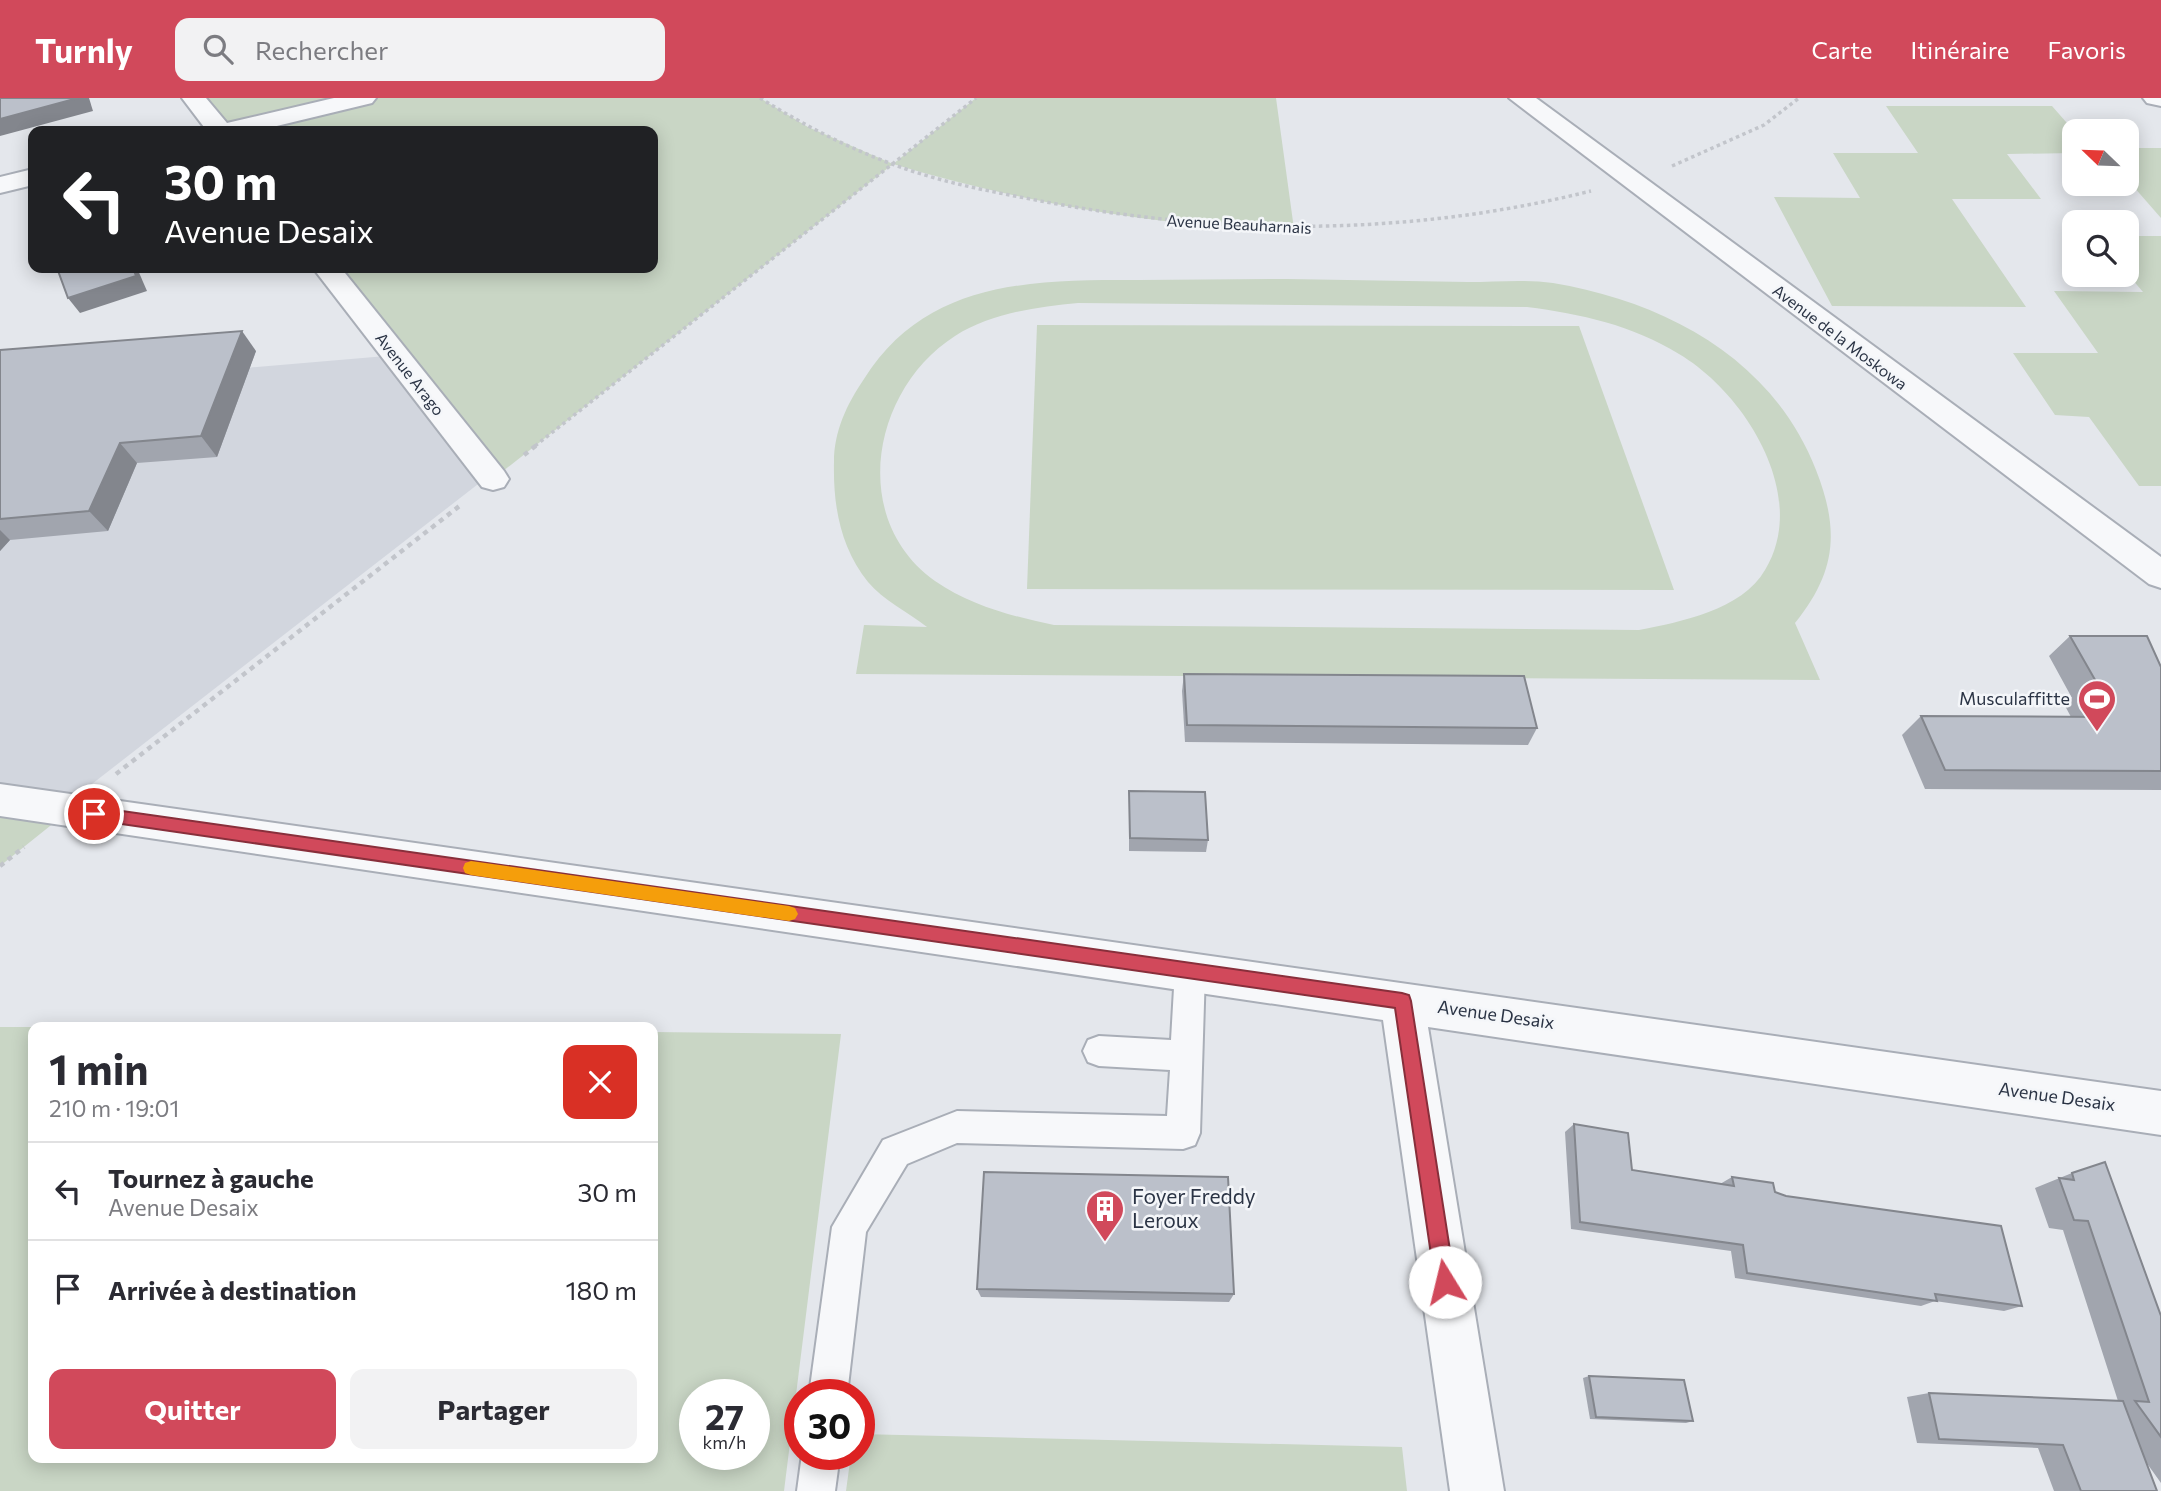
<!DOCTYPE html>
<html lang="fr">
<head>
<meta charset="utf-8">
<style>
  body { margin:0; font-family:Commissioner,sans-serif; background:#f2f2f3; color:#2b2b33; height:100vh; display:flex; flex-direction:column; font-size:26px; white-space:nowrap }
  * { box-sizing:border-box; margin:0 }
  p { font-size:23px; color:#7c7c81 }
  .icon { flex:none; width:38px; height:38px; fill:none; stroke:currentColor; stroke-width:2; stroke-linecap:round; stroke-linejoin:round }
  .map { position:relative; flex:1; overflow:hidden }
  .panel { position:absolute; left:28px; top:924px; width:630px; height:441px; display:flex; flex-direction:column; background:#fff; border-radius:14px; box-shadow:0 4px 18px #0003 }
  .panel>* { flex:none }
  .guide { position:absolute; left:28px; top:28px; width:630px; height:147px; border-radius:14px; box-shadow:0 4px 18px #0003; background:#202124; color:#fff; overflow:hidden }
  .needle { width:46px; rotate:293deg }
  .fabs { position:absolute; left:2062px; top:21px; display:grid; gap:14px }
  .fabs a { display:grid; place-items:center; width:77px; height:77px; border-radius:14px; background:#fff; box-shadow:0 4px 18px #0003; font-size:35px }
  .speed { position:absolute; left:679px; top:1281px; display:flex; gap:14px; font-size:35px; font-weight:700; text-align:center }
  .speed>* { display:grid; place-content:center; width:91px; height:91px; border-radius:50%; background:#fff; box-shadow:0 4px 18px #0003; line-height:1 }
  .speed small { font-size:18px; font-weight:400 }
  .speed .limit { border:10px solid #d22; background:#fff; color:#111 }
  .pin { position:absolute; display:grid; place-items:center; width:60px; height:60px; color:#fff; margin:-30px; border:4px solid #fff; border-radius:50%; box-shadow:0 2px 7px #0007 }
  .me { position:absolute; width:77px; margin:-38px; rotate:351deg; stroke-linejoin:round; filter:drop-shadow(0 0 5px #0008) }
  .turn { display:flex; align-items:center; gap:24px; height:147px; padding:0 21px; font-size:32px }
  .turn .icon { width:91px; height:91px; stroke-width:2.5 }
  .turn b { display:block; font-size:49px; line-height:60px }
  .round { display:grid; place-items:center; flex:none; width:74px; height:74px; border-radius:14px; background:#f2f2f3 }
  .head { display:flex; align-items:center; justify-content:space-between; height:119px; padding:0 21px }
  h1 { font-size:42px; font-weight:700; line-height:52px }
  .cta { display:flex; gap:14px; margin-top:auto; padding:14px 21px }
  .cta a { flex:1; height:80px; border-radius:14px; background:#d1495b; color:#fff; font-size:28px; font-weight:700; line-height:80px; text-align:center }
  .cta a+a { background:#f2f2f3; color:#2b2b33 }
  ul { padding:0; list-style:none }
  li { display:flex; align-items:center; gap:21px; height:98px; padding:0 21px; border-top:2px solid #e1e1e2 }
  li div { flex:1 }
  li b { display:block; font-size:26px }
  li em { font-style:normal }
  header { display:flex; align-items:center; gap:42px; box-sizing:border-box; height:98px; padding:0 35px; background:#d1495b; color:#fff }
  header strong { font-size:33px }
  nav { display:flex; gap:38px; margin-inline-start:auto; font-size:24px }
  .search { width:490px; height:63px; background:#f2f2f3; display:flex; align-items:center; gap:18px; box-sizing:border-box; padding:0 24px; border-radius:14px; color:#7c7c81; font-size:26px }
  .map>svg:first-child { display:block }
  .built { fill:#d2d6de }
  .green { fill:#c9d6c5; fill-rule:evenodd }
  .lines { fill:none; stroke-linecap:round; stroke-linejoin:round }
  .lane-casing { stroke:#a9aeb7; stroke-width:4 }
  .street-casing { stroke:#a9aeb7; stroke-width:4 }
  .path-far1 { stroke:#c2c5cb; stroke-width:3.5; stroke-dasharray:3.5 3.5; stroke-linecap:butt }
  .path { stroke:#c2c5cb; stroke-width:4.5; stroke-dasharray:5 5; stroke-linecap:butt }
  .lane { fill:#f7f8fa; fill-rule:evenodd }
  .street { fill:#f7f8fa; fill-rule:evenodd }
  .wall { fill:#a1a5ae }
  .shaded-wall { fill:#83868d }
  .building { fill:#bbc0ca; stroke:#83868d; stroke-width:2 }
  .route { fill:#d1495b; stroke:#882f3b; stroke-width:2 }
  .slow { fill:#f59e0b }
  .labels { text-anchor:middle; stroke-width:5; stroke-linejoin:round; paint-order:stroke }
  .far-street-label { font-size:16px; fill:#2b3445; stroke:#f4f6f9 }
  .poi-label { font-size:18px; fill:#2b3445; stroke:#f4f6f9; text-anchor:end }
  .street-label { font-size:18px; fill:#2b3445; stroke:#f4f6f9 }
  .near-poi-label { font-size:21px; fill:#2b3445; stroke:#f4f6f9; text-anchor:start }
</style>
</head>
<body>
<header>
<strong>Turnly</strong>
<div class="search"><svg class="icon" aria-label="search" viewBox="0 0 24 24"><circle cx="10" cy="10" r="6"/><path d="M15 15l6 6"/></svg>Rechercher</div>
<nav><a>Carte</a><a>Itinéraire</a><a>Favoris</a></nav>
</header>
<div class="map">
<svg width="2161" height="1393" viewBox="0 0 2161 1393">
  <rect width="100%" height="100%" fill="#e4e7ec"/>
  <!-- built -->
  <polygon class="built" points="386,258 482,383 70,703 0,694 0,291"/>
  <!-- green -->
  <g class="green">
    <path d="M194,0H760L808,29L893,66L976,0H1276L1294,131C1256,129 1218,129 1181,125C1083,114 987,94 893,66L493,381L327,170H653V33H220Z"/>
    <polygon points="1886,8 2052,8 2074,33 2074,55 2007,56 2041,101 1952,101 2026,209 1832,208 1774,99 1860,100 1833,55 1918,55"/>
    <polygon points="2126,50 2161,50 2161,120 2126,80"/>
    <polygon points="2126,138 2161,138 2161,388 2139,388 2089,319 2055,317 2013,255 2098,255 2054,193 2143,194 2126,174"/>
    <path d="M1287,181C1347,182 1408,183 1468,184C1495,184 1526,181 1553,185C1666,204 1773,261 1816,372C1840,433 1836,474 1795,525L1820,582L856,576L864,527L927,529C909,515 883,502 868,484C840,449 833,407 834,364C834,333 847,306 864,281C927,181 1034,182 1139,182C1188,182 1238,181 1287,181ZM1078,205L1527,209C1581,216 1632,227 1679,256C1745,295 1810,398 1765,472C1742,512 1680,524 1639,532L1054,527C1012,518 971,508 935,483C848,421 872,291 955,238C991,215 1037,209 1078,205Z"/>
    <polygon points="1037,227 1579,228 1674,492 1027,491"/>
    <polygon points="0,702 70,712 0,768"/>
    <path d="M0,929H47H33V1360H653V934L841,936L784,1393H0ZM695,1297H754V1356H695Z"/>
    <polygon points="859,1336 1402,1349 1407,1393 846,1393 851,1356 859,1356"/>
  </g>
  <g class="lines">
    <defs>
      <g id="lane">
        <polygon points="1190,859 1201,863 1205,873 1200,1035 1195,1047 1183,1051 957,1045 907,1066 866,1134 847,1297 809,1297 832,1129 883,1042 957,1013 1167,1018 1170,972 1099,968 1088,964 1083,953 1088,942 1099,938 1171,942 1175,873 1179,863"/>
        <polygon points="802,1356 840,1356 835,1393 797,1393"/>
      </g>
      <g id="street">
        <polygon points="182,0 206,0 227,25 334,0 376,0 372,5 256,33 207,33"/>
        <polygon points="1509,0 1536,0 2161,459 2161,490 2149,486"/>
        <polygon points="2143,0 2161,0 2161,8 2147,5"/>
        <polygon points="33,71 33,87 0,95 0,79"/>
        <polygon points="313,170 341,170 504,373 509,381 504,389 493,392 482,389"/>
        <polygon points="0,686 2161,993 2161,1037 1428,929 1504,1393 1450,1393 1383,922 0,718"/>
      </g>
    </defs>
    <!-- lane casing -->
    <use href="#lane" class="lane-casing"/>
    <!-- street casing -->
    <use href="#street" class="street-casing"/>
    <!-- path-far1 -->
    <g class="path-far1">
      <path d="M760,0C802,26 846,49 892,66C942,85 994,94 1046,104C1229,138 1410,138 1591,93"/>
      <polyline points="1672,68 1764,27 1799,0"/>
      <polyline points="535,348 976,0"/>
    </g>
    <!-- path -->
    <g class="path">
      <polyline points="524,357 538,346"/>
      <polyline points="116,676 462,406"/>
      <polyline points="0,768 24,749"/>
    </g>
    <!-- lane -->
    <use href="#lane" class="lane"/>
    <!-- street -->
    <use href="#street" class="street"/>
  </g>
  <!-- wall -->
  <g class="wall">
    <polygon points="0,252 256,253 217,359 137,365 108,433 10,442 0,453"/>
    <polygon points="2070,538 2161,569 2161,692 1925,691 1902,637 1921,618 2071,619 2064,606 2072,600 2049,558"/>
    <polygon points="1184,576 1537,630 1528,647 1185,644 1182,593"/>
    <polygon points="1129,693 1208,742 1206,754 1129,753"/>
    <polygon points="1574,1026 1632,1072 1720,1086 1732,1079 1775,1094 2022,1208 2004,1213 1935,1203 1921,1208 1735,1180 1731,1153 1571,1131 1565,1034"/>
    <polygon points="2072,1075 2161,1218 2161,1385 2146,1364 2157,1393 2054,1393 2038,1350 1917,1345 1907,1299 1929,1295 2118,1303 2063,1132 2049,1130 2035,1090"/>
    <polygon points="977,1191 1234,1196 1229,1204 981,1199"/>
    <polygon points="1589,1278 1693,1323 1686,1325 1590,1321 1583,1280"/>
  </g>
  <!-- shaded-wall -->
  <g class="shaded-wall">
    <polygon points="78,0 89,0 93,13 0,38 0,21"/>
    <polygon points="133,170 137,170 147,193 80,215 68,200"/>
    <polygon points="242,233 256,253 217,359 201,338"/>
    <polygon points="120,345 137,365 108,433 89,413"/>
    <polygon points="0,432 10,442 0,453"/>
  </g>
  <!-- building -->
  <g class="building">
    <polygon points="0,0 78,0 0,21"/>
    <polygon points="57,170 133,170 136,178 68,200"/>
    <polygon points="242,233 201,338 120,345 89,413 0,421 0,252"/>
    <polygon points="2070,538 2147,538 2161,569 2161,673 1945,672 1921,618 2105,619 2086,587 2098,587"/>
    <polygon points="1184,576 1524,578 1537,630 1187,627"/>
    <polygon points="1129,693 1205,694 1208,742 1130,740"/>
    <polygon points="1574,1026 1628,1035 1632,1072 1734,1088 1732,1079 1773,1085 1775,1094 1786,1098 2001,1128 2022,1208 1935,1196 1937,1203 1747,1175 1743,1147 1580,1124"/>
    <polygon points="2105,1064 2161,1218 2161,1339 2135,1303 2149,1304 2088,1123 2074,1122 2059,1080 2074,1082 2072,1075"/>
    <polygon points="984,1074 1228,1079 1234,1196 977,1191"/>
    <polygon points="1589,1278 1684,1282 1693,1323 1596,1319"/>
    <polygon points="1929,1295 2123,1303 2157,1393 2081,1393 2063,1347 1939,1341"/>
  </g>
  <!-- route -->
  <polygon class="route" points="94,709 1402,895 1409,897 1411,903 1455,1184 1452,1192 1445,1194 1438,1192 1435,1184 1395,910 94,722 88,720 86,716 88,711"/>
  <!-- slow -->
  <polygon class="slow" points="471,763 789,808 795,810 798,816 795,821 789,823 471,777 465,775 463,770 465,765"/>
  <!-- icons -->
  <defs>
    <symbol id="stadium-pin" viewBox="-11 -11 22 30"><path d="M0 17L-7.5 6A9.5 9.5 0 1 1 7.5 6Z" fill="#d1495b" stroke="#f4f6f9"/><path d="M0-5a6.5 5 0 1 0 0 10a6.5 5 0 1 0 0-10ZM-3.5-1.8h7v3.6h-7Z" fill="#fff"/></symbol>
    <symbol id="building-pin" viewBox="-11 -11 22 30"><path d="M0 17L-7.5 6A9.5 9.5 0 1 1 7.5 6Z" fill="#d1495b" stroke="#f4f6f9"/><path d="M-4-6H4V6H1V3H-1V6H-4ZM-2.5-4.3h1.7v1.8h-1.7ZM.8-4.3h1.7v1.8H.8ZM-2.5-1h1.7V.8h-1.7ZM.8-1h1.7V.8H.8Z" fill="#fff"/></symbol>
  </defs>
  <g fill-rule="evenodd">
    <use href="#stadium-pin" x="2075" y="579" width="44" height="60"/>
    <use href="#building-pin" x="1083" y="1089" width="44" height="60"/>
  </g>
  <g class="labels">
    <!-- far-street labels -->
    <g class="far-street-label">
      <text transform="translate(1239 126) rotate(3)" y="6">Avenue Beauharnais</text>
      <text transform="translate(1840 239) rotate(37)" y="6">Avenue de la Moskowa</text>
      <text transform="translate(410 276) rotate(52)" y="6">Avenue Arago</text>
    </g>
    <!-- poi labels -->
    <g class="poi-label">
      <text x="2070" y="607">Musculaffitte</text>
    </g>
    <!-- street labels -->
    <g class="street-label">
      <text transform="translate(1496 917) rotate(8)" y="6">Avenue Desaix</text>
      <text transform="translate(2057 999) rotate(8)" y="6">Avenue Desaix</text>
    </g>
    <!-- near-poi labels -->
    <g class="near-poi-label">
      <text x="1132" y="1106">Foyer Freddy<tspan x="1132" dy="24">Leroux</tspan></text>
    </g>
  </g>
</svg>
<div class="fabs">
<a><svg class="needle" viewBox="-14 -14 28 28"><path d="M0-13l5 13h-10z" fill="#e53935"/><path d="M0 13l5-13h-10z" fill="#7c7c81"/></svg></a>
<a><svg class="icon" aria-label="search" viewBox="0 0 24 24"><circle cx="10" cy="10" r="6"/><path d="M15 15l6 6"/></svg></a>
</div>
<div class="speed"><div>27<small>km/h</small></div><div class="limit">30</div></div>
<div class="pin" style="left:94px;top:716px;background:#d93025"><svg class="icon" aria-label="arrive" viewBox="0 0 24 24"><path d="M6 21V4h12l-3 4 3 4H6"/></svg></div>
<svg class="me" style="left:1445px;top:1184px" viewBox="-20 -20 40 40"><circle r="19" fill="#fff"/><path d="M0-13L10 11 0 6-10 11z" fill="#d1495b"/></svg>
<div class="guide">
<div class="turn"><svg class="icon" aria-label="left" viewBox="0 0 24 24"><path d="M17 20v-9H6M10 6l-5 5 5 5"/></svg><div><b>30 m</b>Avenue Desaix</div></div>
</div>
<section class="panel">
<div class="head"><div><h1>1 min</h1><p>210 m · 19:01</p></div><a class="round" style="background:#d93025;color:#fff"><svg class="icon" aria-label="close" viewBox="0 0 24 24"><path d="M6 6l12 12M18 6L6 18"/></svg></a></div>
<ul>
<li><svg class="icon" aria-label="left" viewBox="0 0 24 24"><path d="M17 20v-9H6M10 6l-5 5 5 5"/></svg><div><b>Tournez à gauche</b><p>Avenue Desaix</p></div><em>30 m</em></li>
<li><svg class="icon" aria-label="arrive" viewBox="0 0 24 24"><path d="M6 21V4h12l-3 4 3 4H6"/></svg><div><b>Arrivée à destination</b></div><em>180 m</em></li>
</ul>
<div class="cta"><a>Quitter</a><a>Partager</a></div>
</section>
</div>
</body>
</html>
